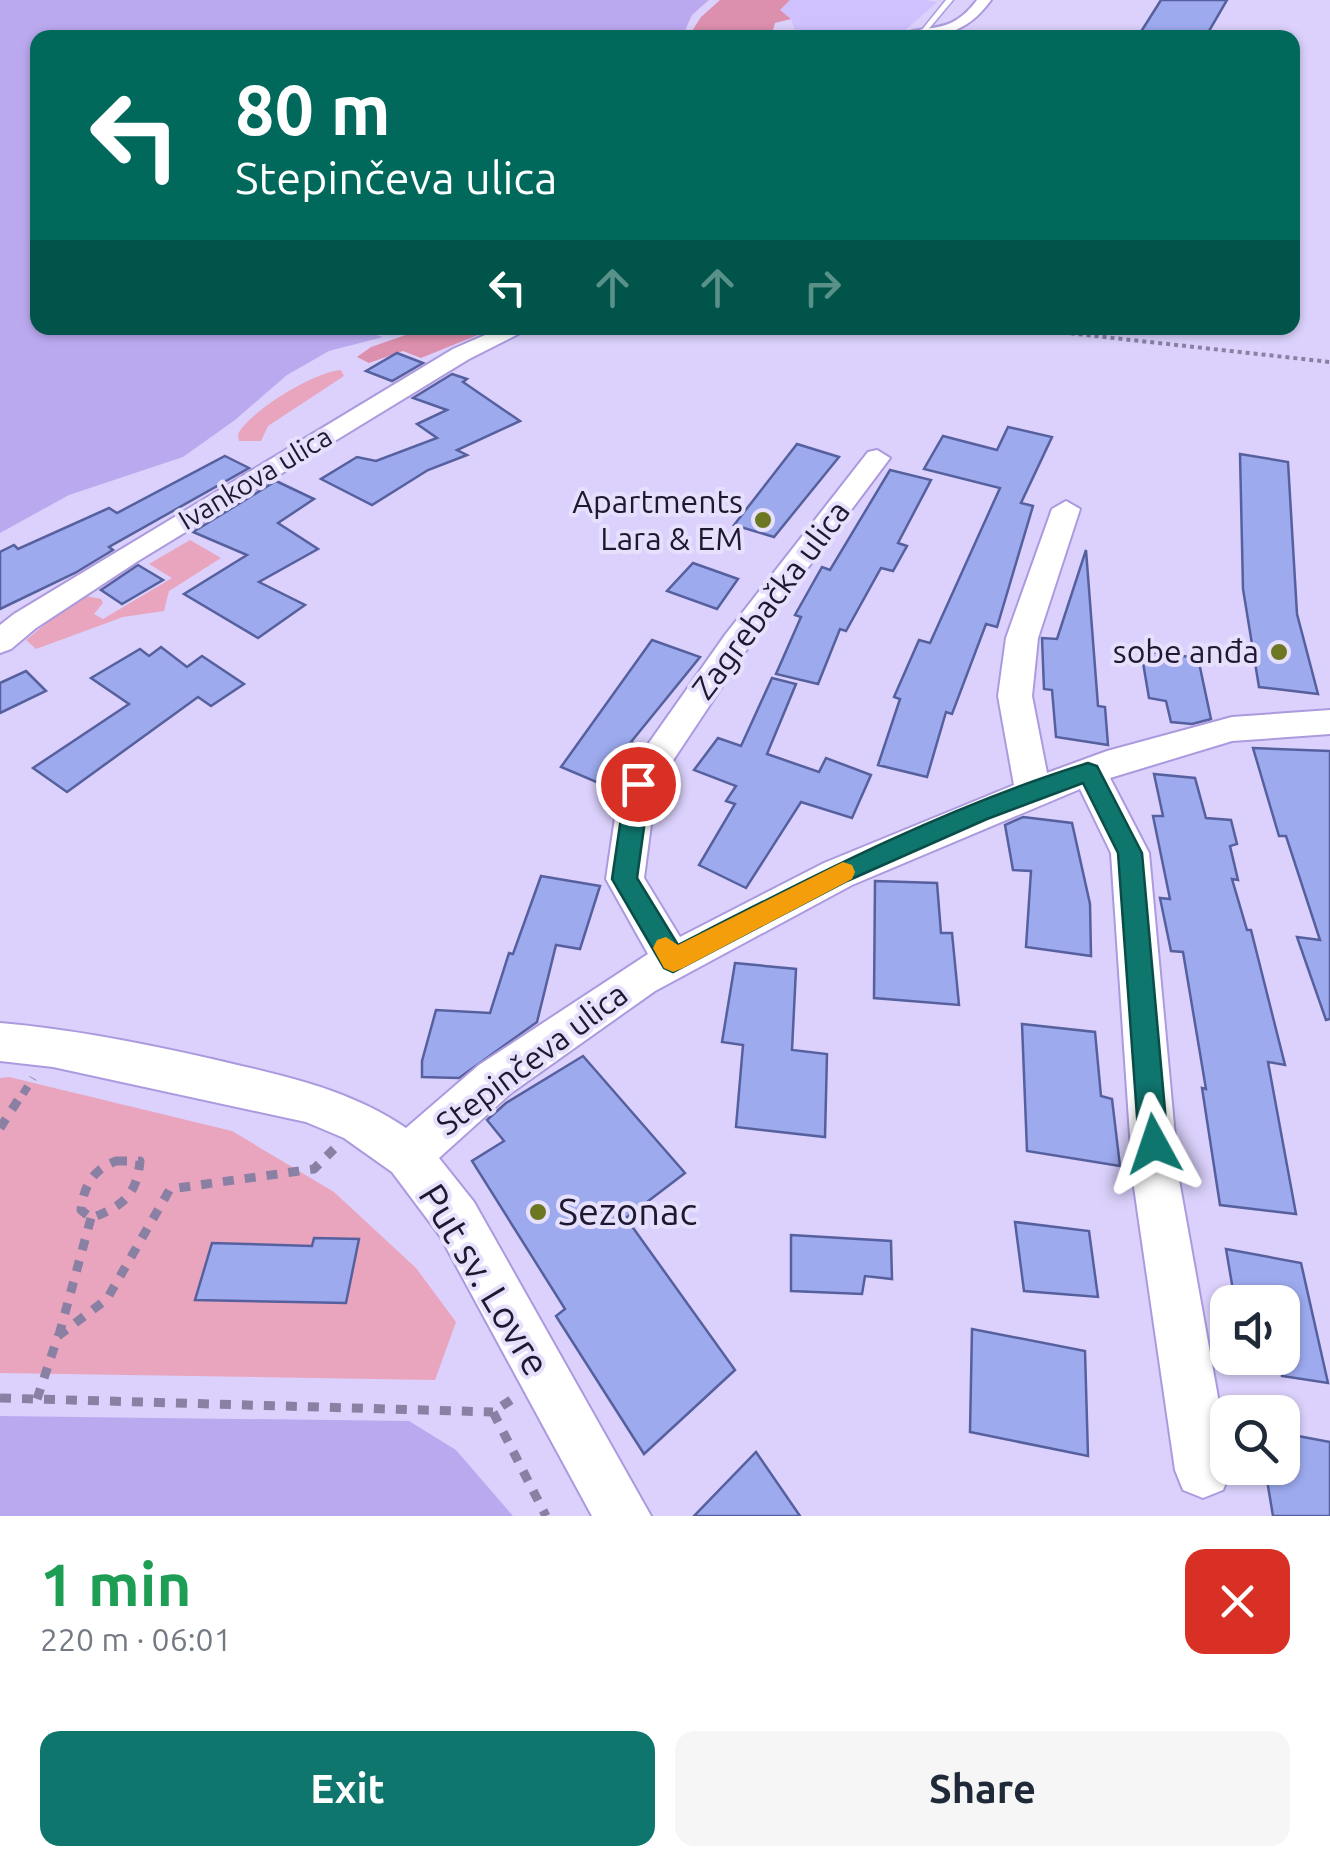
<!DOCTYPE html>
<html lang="en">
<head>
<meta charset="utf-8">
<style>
  body { margin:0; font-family:Ubuntu,sans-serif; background:#f6f6f7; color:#1f2937; height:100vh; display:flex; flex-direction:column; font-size:38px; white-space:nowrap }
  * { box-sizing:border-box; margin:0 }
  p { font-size:32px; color:#747a83 }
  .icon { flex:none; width:55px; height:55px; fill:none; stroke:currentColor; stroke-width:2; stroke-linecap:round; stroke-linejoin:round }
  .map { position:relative; height:1516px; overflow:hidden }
  .details { display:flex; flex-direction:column; background:#fff; flex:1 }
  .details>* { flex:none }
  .hud { position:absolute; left:30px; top:30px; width:1270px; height:305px; border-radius:20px; box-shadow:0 2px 8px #0004; background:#00695c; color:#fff; overflow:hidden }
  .controls { position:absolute; left:1210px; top:1285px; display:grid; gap:20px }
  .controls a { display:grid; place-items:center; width:90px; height:90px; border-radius:20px; background:#fff; box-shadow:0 2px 8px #0004; font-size:50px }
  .pin { position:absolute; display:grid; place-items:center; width:85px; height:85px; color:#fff; margin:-42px; border:5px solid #fff; border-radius:50%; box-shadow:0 2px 10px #0007 }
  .me { position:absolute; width:110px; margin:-55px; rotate:355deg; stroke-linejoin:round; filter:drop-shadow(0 0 8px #0008) }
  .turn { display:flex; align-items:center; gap:35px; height:210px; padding:0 40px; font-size:45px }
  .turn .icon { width:130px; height:130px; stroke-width:2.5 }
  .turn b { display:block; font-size:70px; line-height:85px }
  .lanes { display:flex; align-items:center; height:95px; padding:0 40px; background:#0003; justify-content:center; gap:50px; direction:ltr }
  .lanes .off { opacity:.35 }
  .round { display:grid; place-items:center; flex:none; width:105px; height:105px; border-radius:20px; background:#f6f6f7 }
  .head { display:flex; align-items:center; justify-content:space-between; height:170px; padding:0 40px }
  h1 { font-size:60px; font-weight:600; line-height:75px; color:#1e9e55 }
  .action { display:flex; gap:20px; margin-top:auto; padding:20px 40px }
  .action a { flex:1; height:115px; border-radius:20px; background:#0f766e; color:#fff; font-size:40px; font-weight:600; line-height:115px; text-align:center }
  .action a+a { background:#f6f6f7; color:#1f2937 }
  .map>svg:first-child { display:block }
  .built { fill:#cfc0fe }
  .green { fill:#e9a5be }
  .forest { fill:#dd90ad }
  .water { fill:#bba9f0 }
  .building { fill:#9daaee; stroke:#56609e; stroke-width:2.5 }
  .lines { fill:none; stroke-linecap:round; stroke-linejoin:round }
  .lane-casing { stroke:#ac9adf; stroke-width:3 }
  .street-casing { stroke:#ac9adf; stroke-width:4 }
  .path-far2 { stroke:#8980a3; stroke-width:4; stroke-dasharray:4 4; stroke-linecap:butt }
  .path-far1 { stroke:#8980a3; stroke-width:8; stroke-dasharray:9 9; stroke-linecap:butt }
  .path { stroke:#8980a3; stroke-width:9; stroke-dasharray:11 11; stroke-linecap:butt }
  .lane { fill:#fff; fill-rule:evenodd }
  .street { fill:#fff; fill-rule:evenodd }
  .route { fill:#0f766e; stroke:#0a4d48; stroke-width:2.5 }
  .slow { fill:#f59e0b }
  .poi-dot { fill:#6d7722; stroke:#e7e0fd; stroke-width:4 }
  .labels { text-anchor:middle; stroke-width:8; stroke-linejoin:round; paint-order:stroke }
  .far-street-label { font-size:28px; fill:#1f1831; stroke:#e7e0fd }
  .poi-label { font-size:32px; fill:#1f1831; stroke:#e7e0fd; text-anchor:end }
  .street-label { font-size:32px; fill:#1f1831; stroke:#e7e0fd }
  .near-poi-label { font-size:38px; fill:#1f1831; stroke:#e7e0fd; text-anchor:start }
  .near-street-label { font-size:38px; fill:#1f1831; stroke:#e7e0fd }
</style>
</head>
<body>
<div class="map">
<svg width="1330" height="1516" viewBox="0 0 1330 1516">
  <rect width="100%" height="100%" fill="#dbd1fc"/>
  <!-- built -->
  <polygon class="built" points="790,0 924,0 937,2 900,35 811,37 796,34 791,19 780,10"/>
  <!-- green -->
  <g class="green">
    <path d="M341,370L344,376L268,426L261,441H239L238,434C251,410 314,372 341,370Z"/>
    <polygon points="190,540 221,558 169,591 164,611 123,617 36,649 26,640 81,595 101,599 103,603 94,614 103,619 172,578 149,564"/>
    <polygon points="9,1077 232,1131 334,1192 416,1268 456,1322 435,1380 0,1373 0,1078"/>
  </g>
  <!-- forest -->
  <g class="forest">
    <polygon points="720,0 790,0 780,10 791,19 775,23 773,30 794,37 688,37 701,17"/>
    <polygon points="426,328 495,328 421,358 403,351 369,363 357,357 371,347"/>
  </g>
  <!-- water -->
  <g class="water">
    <polygon points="0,0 709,0 692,15 682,37 38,38 38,328 353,328 383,337 329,351 287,375 235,420 183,457 69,495 0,533"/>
    <polygon points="0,1416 409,1421 456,1450 513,1516 0,1516"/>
  </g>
  <!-- building -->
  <g class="building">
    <polygon points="1161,0 1227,0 1205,38 1137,38"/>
    <polygon points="397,353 423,363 392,381 366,371"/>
    <polygon points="452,374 467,379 463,382 520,421 457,450 467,455 428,470 372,505 321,479 357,457 376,461 437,438 417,424 447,410 413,398"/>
    <polygon points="1008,427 1052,437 1021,503 1033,506 997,627 986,624 952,714 946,712 927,777 878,765 900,699 894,697 919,640 930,643 1000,488 924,469 943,436 997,450"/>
    <polygon points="797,444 839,457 774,537 734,525"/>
    <polygon points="1240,454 1288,462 1297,614 1318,694 1259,687 1243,589"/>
    <polygon points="225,456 249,468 109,547 113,550 75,573 0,609 0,552 14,545 18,549 109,508 117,513"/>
    <polygon points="890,470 931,480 898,543 907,546 893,571 881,568 846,631 840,629 818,684 776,674 801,617 795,615 822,567 830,570"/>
    <polygon points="276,481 314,499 278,523 318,549 259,582 305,605 258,638 184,594 247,555 193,532"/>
    <polygon points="1086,550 1098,706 1105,707 1108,745 1056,737 1052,690 1044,689 1042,638 1057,639"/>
    <polygon points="693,563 738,579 717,609 667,591"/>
    <polygon points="138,565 163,580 122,604 101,590"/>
    <polygon points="652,640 700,657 631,742 642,747 616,785 613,789 561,767"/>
    <polygon points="161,647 187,667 202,656 244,684 211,706 198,697 67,792 33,768 129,704 91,678 140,649 149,656"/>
    <polygon points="1141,651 1198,658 1211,719 1192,724 1171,722 1166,701 1149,698"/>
    <polygon points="26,671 46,691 0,713 0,683"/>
    <polygon points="772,678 796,684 767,754 819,772 826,758 871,775 852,818 801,802 746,888 699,865 735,804 726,801 736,786 694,770 718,738 741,746"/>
    <polygon points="1253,748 1330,751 1330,1019 1326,1020 1297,937 1320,940 1286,836 1279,836"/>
    <polygon points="1154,774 1195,778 1206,818 1231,820 1237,844 1230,846 1238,880 1232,879 1247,930 1251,930 1285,1065 1268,1062 1296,1214 1220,1205 1202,1088 1206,1089 1183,952 1171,951 1160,898 1170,899 1153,816 1163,816"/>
    <polygon points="1023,817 1072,823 1090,904 1091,956 1026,947 1031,871 1013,870 1005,825"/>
    <polygon points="541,876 600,886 580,949 556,945 537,1022 459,1078 422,1077 422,1061 436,1010 490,1013 509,953 513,954"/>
    <polygon points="875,881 937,883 941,933 952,933 959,1005 874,998"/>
    <polygon points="735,963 796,969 792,1050 827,1054 825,1137 736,1127 743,1045 722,1042"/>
    <polygon points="1022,1024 1095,1032 1101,1096 1112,1099 1120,1166 1027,1151"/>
    <polygon points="583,1056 685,1173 626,1218 735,1370 644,1454 556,1316 565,1309 472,1161 504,1141 487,1120 506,1103"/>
    <polygon points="1015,1222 1089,1231 1098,1297 1024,1291"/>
    <polygon points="791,1235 891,1241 892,1279 865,1276 862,1294 791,1291"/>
    <polygon points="314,1238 359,1239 346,1303 195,1300 212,1243 312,1246"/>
    <polygon points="1226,1249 1301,1263 1328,1383 1282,1376 1282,1302 1235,1302"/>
    <polygon points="972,1329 1085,1351 1088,1456 970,1432"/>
    <polygon points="1282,1433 1330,1442 1330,1516 1273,1516 1265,1468 1282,1468"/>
    <polygon points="756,1452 800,1516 694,1516"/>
  </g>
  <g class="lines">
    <defs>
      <polygon id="lane" points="946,0 953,0 927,31 921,31"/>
      <g id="street">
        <path d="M977,0H991C965,36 937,38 895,38C926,21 948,39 977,0Z"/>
        <polygon points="501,328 530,328 469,359 138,561 36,628 11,649 0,653 0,625 14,614 453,349"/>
        <path d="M877,450L890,458L747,649L656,786L644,878L680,937L824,863L1014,785L998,696L1006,638L1052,509L1066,501L1080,509L1038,638L1032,696L1047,773L1107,751L1232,717L1330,710V734L1232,741L1110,778L1149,853L1179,1180L1231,1470L1223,1490L1203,1498L1183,1490L1175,1470L1133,1180L1111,853L1080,789L852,885L655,991L511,1093L439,1158L474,1202L651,1516H592L440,1236L392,1172L344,1138L306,1122L53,1067L0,1061V1023C71,1029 142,1043 212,1059C280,1075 347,1088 406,1128L479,1065L648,954L606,879L620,784L725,635L868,452Z"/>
      </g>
    </defs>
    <!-- lane casing -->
    <use href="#lane" class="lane-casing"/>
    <!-- street casing -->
    <use href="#street" class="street-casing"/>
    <!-- path-far2 -->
    <polyline class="path-far2" points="1023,328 1330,362"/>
    <!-- path-far1 -->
    <polyline class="path-far1" points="23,1094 33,1078"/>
    <!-- path -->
    <g class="path">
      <polyline points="0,1128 24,1091"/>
      <path d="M116,1161H140C137,1195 122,1207 91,1218L81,1210C84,1186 92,1170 116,1161Z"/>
      <polyline points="59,1335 91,1218"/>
      <polyline points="0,1398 493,1412"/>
      <polyline points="37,1399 58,1336 107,1299 170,1189 314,1169 334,1149"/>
      <polyline points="511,1400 493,1412 546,1516"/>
    </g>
    <!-- lane -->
    <use href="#lane" class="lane"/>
    <!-- street -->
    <use href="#street" class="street"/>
  </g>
  <!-- route -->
  <path class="route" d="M1088,763L1097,766L1142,853L1168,1144L1164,1154L1154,1158L1143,1154L1139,1144L1118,853L1083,783L987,819L847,881L673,972L664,968L612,879L626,784L638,775L650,784L637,878L678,945C811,877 945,807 1088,763Z"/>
  <!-- slow -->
  <polygon class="slow" points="843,862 852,865 855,872 852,879 683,968 673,972 664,968 653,948 657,940 666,937 678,945"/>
  <!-- markers -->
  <g class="poi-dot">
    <circle cx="763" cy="520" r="10"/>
    <circle cx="1279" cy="652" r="10"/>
    <circle cx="538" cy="1212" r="10"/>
  </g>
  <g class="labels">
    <!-- far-street labels -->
    <g class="far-street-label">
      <text transform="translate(255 478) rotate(-31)" y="10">Ivankova ulica</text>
    </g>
    <!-- poi labels -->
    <g class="poi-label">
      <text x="743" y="513">Apartments<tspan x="743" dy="37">Lara &amp; EM</tspan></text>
      <text x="1259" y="663">sobe anđa</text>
    </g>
    <!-- street labels -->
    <g class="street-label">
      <text transform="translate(771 600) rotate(-53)" y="11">Zagrebačka ulica</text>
      <text transform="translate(532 1059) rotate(-37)" y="11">Stepinčeva ulica</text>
    </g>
    <!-- near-poi labels -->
    <g class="near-poi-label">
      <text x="558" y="1225">Sezonac</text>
    </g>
    <!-- near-street labels -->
    <g class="near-street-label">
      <text transform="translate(484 1280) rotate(59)" y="13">Put sv. Lovre</text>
    </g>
  </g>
</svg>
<div class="controls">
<a><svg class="icon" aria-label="sound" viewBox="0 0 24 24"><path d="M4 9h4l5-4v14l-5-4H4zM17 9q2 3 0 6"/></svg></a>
<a><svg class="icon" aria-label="search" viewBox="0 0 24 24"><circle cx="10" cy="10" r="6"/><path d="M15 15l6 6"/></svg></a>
</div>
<div class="pin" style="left:638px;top:784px;background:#d93025"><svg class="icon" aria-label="arrive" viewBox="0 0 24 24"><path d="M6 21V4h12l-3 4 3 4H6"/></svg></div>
<svg class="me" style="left:1154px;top:1144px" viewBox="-20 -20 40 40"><path d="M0-17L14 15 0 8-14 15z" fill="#0f766e" stroke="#fff" stroke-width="4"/></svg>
<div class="hud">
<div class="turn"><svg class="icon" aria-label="left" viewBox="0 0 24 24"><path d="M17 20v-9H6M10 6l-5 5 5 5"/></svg><div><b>80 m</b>Stepinčeva ulica</div></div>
<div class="lanes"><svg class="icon" aria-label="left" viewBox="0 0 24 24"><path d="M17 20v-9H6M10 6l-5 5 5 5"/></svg><svg class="icon off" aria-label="ahead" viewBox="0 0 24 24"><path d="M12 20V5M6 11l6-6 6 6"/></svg><svg class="icon off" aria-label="ahead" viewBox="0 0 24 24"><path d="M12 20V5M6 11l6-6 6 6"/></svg><svg class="icon off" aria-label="right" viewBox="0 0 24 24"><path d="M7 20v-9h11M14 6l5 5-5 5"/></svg></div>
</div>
</div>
<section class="details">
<div class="head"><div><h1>1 min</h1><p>220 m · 06:01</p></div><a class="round" style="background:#d93025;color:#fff"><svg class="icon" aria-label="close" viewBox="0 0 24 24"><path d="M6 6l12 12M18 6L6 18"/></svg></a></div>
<div class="action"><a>Exit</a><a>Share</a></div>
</section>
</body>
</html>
